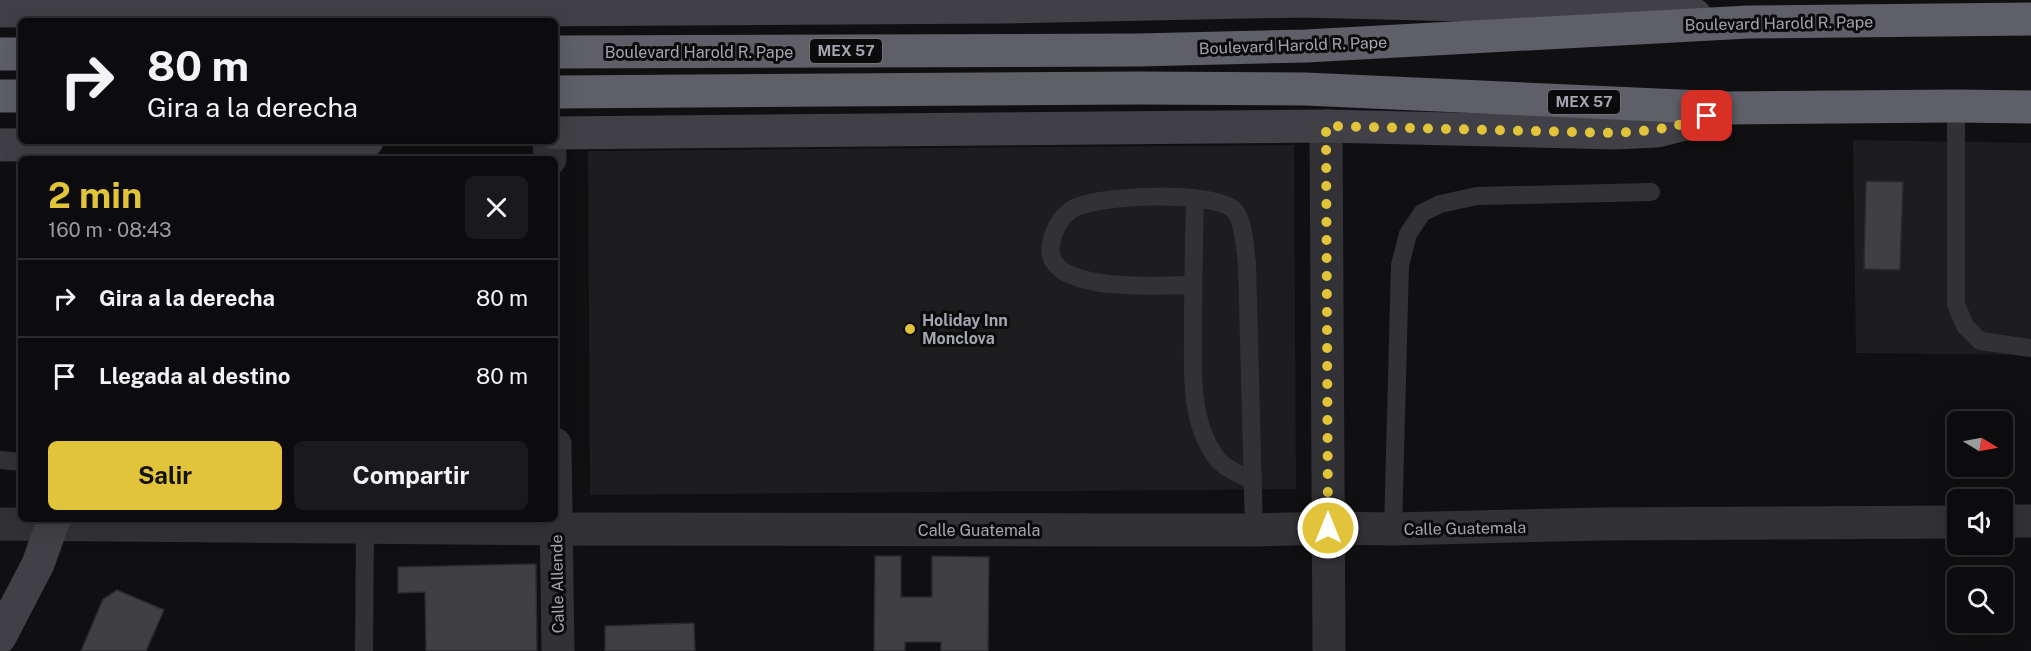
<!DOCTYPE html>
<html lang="es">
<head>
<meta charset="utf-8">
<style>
  body { margin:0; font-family:"Public Sans",sans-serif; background:#1a1a1c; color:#f1f3f6; height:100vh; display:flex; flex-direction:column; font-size:22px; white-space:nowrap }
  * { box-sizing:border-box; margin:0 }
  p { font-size:20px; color:#9a9b9e }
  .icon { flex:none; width:33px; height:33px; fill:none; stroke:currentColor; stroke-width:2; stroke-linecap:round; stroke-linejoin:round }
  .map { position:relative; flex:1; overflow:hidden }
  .details { position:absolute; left:18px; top:156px; width:540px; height:366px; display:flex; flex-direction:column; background:#0c0c0e; border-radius:9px; box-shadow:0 6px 24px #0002,0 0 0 2px #2c2c2e }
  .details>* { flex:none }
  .guide { position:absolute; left:18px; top:18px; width:540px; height:126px; border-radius:9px; box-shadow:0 6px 24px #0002,0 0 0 2px #2c2c2e; background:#0c0c0e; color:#f1f3f6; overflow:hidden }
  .needle { width:39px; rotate:100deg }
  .controls { position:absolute; left:1947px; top:411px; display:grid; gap:12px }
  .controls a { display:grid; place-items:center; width:66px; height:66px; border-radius:9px; background:#0c0c0e; box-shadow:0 6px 24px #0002,0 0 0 2px #2c2c2e; font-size:30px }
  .pin { position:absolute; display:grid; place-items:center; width:51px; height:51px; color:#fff; margin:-26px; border-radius:12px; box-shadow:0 3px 9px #0006 }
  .me { position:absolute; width:66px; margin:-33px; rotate:0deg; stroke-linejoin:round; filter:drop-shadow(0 0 4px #0008) }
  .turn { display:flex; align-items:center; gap:21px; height:126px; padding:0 30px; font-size:27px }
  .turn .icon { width:78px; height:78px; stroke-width:2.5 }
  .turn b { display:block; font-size:42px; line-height:51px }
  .round { display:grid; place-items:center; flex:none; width:63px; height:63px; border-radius:9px; background:#1a1a1c }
  .summary { display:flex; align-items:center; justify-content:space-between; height:102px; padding:0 30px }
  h1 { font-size:36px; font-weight:700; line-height:45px; color:#e1c439 }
  .primary-button { display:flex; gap:12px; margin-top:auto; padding:12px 30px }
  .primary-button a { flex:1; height:69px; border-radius:9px; background:#e1c439; color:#111; font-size:24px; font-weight:700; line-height:69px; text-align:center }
  .primary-button a+a { background:#1a1a1c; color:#f1f3f6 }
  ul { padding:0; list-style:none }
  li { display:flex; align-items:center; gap:18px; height:78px; padding:0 30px; border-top:2px solid #2c2c2e }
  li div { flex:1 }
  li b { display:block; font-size:22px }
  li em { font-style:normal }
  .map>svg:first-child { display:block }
  .built { fill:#1d1c1e }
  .building { fill:#404044; stroke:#2b2a2d; stroke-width:1.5 }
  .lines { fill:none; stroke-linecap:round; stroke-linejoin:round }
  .lane { stroke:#323236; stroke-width:18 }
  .street { stroke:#323236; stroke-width:33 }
  .secondary { stroke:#404046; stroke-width:33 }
  .highway { stroke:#5e5f67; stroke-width:33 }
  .route { stroke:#e1c439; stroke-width:10; stroke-dasharray:0 18 }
  .poi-dot { fill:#e1c439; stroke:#0c0b0c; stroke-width:2 }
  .labels { text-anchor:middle; stroke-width:6; stroke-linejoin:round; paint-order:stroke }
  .shield { fill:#0c0b0c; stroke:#767780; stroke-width:1.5 }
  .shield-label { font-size:15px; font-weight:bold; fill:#a3a5b1 }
  .street-label { font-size:16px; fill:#a3a5b1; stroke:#0c0b0c }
  .poi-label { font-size:16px; font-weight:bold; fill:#a3a5b1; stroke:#0c0b0c; text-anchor:start }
</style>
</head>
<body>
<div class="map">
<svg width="2031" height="651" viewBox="0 0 2031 651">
  <rect width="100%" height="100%" fill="#101012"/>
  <!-- built -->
  <g class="built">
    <polygon points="1853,140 2031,143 2031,355 1856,353"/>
    <polygon points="1294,145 1296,489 590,495 588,151"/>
  </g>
  <!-- building -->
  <g class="building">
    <polygon points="1866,181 1903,182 1900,270 1864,269"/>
    <polygon points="875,556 901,556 901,597 932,597 932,556 989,557 988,651 941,651 941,642 905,642 905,651 874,651"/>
    <polygon points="536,564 537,651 426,651 425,592 398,593 398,567"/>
    <polygon points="117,590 164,610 146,651 81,651 103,599"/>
    <polygon points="694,623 695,651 605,651 605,626"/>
  </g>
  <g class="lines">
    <!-- lane -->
    <g class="lane">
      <polyline points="1956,106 1956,304 1965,326 1980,341 2031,348"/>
      <path d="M1195,198C1194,241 1193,284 1193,327C1193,370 1189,419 1215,456C1223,468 1240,474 1253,481"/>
      <path d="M1193,285C1163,285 1041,295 1051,244C1053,231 1060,218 1071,210C1095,194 1216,190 1235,211C1244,222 1245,250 1247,264L1254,530"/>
      <polyline points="0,460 21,462"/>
      <polyline points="1393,529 1400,265 1408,234 1422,213 1440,204 1477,196 1651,192"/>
      <polyline points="364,651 365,527"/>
    </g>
    <!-- street -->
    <g class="street">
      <polyline points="1326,126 1329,651"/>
      <polyline points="549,141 550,159"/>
      <polyline points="555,444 558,651"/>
      <polyline points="2002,521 2031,521"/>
      <polyline points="0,524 557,529 1254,530 1328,528 1393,529 1601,524 1958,522"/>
    </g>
    <!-- secondary -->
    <g class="secondary">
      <polyline points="0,11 188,10 352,13 523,10 1004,7 1302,1 1583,8 1672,12 1695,15"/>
      <polyline points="555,133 1326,126 1614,133 1657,131 1689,123 1725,108"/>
      <polyline points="0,145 367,141"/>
      <polyline points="0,637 38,564 54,519"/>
    </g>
    <!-- highway -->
    <g class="highway">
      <polyline points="555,52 1138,50 1306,46 1748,22 2031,19"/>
      <polyline points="0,54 21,54"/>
      <polyline points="555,92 1137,88 1305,89 1725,108 1956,106 2031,107"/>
      <polyline points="0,96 21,96"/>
    </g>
  </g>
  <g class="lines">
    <!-- route -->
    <path class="route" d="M1328,528L1326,126L1614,133C1650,131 1673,129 1707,116"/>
  </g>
  <!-- markers -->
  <circle class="poi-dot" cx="910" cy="329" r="6"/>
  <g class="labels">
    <!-- shield labels -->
    <g class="shield">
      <rect x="810" y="39" width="72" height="24" rx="4.5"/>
      <rect x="1548" y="90" width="72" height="24" rx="4.5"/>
    </g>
    <g class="shield-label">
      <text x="846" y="56">MEX 57</text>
      <text x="1584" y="107">MEX 57</text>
    </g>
    <!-- street labels -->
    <g class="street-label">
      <text transform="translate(1779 23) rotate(-1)" y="6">Boulevard Harold R. Pape</text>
      <text transform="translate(1293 45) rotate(-2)" y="6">Boulevard Harold R. Pape</text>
      <text x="699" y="58">Boulevard Harold R. Pape</text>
      <text transform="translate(1465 528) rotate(-1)" y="6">Calle Guatemala</text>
      <text x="979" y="536">Calle Guatemala</text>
      <text transform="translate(557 584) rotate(-91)" y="6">Calle Allende</text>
    </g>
    <!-- poi labels -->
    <g class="poi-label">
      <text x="922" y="326">Holiday Inn<tspan x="922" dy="18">Monclova</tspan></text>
    </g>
  </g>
</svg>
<div class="controls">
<a><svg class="needle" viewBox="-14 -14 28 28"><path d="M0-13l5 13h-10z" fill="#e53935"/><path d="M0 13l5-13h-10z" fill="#9a9b9e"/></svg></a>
<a><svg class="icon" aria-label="sound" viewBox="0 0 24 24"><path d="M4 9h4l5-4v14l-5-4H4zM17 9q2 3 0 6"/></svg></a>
<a><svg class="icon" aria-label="search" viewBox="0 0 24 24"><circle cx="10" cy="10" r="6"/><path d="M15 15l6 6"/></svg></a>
</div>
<div class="pin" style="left:1707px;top:116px;background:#d93025"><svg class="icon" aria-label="arrive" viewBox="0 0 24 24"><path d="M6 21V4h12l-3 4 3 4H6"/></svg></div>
<svg class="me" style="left:1328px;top:528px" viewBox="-20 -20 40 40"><circle r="17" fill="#e1c439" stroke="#fff" stroke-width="3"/><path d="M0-11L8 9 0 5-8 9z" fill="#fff"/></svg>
<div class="guide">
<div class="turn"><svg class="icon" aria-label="right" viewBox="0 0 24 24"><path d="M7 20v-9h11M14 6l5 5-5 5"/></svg><div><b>80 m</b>Gira a la derecha</div></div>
</div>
<section class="details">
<div class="summary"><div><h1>2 min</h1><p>160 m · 08:43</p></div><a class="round"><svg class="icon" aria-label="close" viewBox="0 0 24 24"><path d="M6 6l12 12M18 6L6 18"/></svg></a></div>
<ul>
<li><svg class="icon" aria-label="right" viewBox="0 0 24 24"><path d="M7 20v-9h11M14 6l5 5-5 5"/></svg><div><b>Gira a la derecha</b></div><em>80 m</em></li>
<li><svg class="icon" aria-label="arrive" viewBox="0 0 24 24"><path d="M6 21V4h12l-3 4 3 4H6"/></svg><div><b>Llegada al destino</b></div><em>80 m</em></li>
</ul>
<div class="primary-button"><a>Salir</a><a>Compartir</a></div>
</section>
</div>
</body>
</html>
